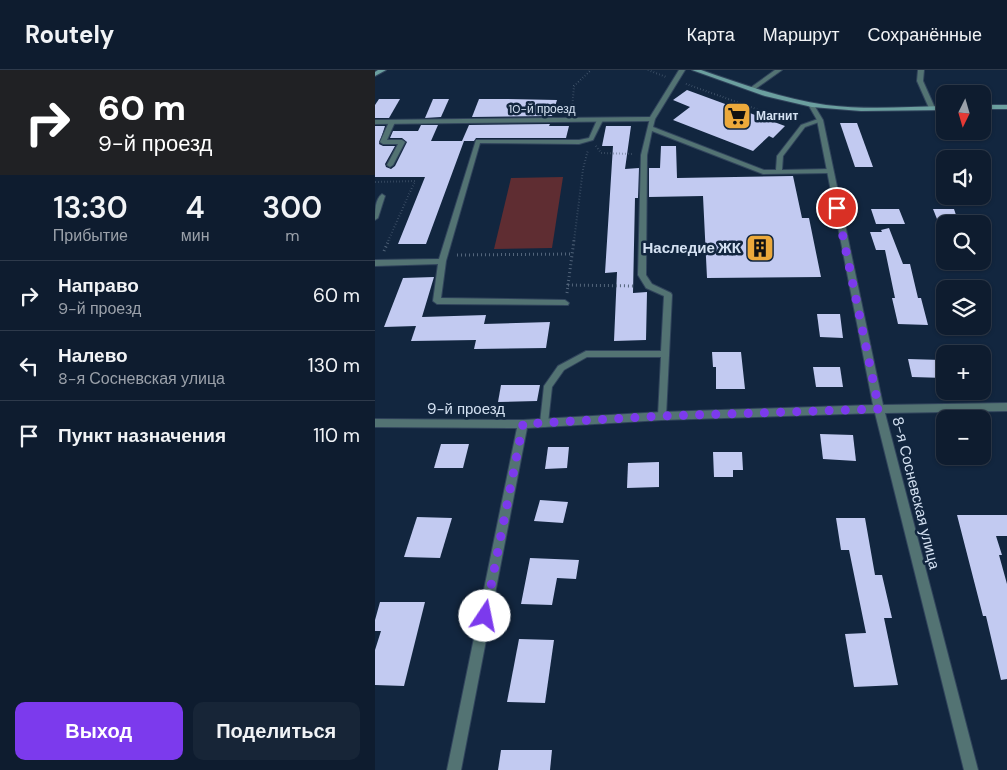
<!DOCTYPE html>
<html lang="ru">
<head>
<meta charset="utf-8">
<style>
  body { margin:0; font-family:"DM Sans",sans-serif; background:#172537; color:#f1f3f6; height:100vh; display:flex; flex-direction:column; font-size:19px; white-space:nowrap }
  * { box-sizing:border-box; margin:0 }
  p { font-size:16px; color:#9ba1aa }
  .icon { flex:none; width:28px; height:28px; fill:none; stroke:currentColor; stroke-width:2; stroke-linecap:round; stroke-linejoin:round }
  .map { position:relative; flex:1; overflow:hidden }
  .sheet { display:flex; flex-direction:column; background:#0e1c2f; width:375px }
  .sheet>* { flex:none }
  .banner { background:#202124; color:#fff; overflow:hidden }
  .needle { width:32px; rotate:185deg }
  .fabs { position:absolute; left:561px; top:15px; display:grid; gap:10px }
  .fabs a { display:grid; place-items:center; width:55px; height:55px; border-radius:10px; background:#0e1c2f; box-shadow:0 1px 4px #0004,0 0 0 1px #2e3a4b; font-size:25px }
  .pin { position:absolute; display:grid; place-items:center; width:42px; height:42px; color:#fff; margin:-21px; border:2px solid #fff; border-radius:50%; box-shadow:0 1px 5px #0007 }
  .me { position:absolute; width:55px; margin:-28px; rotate:11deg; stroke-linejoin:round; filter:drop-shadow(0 0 4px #0008) }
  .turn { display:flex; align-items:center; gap:18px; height:105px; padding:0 15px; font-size:22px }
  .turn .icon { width:65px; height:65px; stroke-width:2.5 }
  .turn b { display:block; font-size:35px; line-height:42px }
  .eta { display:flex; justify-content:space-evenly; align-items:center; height:85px; text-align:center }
  .eta b { font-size:30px; font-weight:600; line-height:35px }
  .cta { display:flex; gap:10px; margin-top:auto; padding:10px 15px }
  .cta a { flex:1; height:58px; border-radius:10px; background:#7c3aed; color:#fff; font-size:20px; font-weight:600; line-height:58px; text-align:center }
  .cta a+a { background:#172537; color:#f1f3f6 }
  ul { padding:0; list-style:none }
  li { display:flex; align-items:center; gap:15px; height:70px; padding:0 15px; border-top:1px solid #2e3a4b }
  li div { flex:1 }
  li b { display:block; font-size:19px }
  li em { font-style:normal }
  header { display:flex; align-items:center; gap:30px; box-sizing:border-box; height:70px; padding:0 25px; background:#0e1c2f; border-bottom:1px solid #2e3a4b }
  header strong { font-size:24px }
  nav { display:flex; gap:28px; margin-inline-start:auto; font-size:18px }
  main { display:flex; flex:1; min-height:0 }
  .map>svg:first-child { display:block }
  .green { fill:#5f2d32 }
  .building { fill:#c2caf1 }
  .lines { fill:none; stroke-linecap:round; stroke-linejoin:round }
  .lane-casing { stroke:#31445c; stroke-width:2 }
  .street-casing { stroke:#31445c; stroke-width:2 }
  .secondary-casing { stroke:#31445c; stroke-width:2 }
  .path-far1 { stroke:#53657b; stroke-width:2; stroke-dasharray:0.5 2.5; stroke-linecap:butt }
  .path { stroke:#53657b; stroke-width:3; stroke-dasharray:1 3; stroke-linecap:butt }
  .lane { fill:#537373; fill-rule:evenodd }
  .street { fill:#537373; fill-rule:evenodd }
  .secondary { fill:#6b9f9f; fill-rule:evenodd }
  .route { stroke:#7c3aed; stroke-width:9; stroke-dasharray:0 16.2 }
  .labels { text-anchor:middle; stroke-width:5; stroke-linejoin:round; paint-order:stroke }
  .far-street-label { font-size:12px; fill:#d4e1f2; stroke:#12263f }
  .far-poi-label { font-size:12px; font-weight:bold; fill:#d4e1f2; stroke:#12263f; text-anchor:start }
  .poi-label { font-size:15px; font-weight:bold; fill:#d4e1f2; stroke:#12263f; text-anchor:end }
  .street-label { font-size:15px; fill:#d4e1f2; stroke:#12263f }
</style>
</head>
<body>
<header>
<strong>Routely</strong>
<nav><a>Карта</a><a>Маршрут</a><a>Сохранённые</a></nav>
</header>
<main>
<section class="sheet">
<div class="banner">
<div class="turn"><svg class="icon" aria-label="right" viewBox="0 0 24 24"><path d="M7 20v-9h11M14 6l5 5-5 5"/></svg><div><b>60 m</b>9-й проезд</div></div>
</div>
<div class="eta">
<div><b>13:30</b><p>Прибытие</p></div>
<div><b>4</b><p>мин</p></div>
<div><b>300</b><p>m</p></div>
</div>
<ul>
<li><svg class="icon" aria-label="right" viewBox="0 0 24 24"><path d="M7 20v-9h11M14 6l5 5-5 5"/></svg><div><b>Направо</b><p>9-й проезд</p></div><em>60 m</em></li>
<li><svg class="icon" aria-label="left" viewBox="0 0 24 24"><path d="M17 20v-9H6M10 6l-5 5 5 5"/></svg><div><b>Налево</b><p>8-я Сосневская улица</p></div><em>130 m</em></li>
<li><svg class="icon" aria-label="arrive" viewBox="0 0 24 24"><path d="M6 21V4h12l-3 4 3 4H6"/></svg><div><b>Пункт назначения</b></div><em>110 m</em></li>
</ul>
<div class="cta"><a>Выход</a><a>Поделиться</a></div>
</section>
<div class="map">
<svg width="632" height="700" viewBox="0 0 632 700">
  <rect width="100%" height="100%" fill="#12263f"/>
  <!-- green -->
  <polygon class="green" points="188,107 177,178 119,179 136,108"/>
  <!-- building -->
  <g class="building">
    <polygon points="312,20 410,56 398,68 394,66 378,81 298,50 315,37 298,30"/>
    <polygon points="4,29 25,29 14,48 0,48 0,35"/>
    <polygon points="58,29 74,29 66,47 50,48"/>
    <polygon points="104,29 130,29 182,30 177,46 97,47"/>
    <polygon points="465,53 482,53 498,97 480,97"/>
    <polygon points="175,54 174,56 194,56 191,68 101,68 99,71 87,71 94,55"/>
    <polygon points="46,55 63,55 56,71 89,71 51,174 23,174 50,107 0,107 0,56 10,56 4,74 8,76 20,76 10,94 11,97 16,99 20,96 32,72 27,68 15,68 18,61 43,61"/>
    <polygon points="231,56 256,56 250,99 264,98 263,128 260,128 258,223 272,222 271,270 239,271 242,202 230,203 238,76 227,76"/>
    <polygon points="286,76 301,76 302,108 418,106 427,148 434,148 446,207 332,208 328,126 274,127 274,98 285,98"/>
    <polygon points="496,139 524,139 530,154 501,154"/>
    <polygon points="558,139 579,139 584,154 564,154"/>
    <polygon points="514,158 528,194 535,194 543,228 546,228 553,255 523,254 517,228 520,228 510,180 501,180 495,162 507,162 506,160"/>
    <polygon points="59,207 47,247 111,245 109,254 175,252 171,278 99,279 101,270 36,271 41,256 9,257 28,208"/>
    <polygon points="442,244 465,244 468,268 445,267"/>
    <polygon points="337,282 366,282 370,319 341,319 341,297 338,297"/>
    <polygon points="533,289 567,290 570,308 537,307"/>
    <polygon points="438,297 465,297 468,317 441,317"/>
    <polygon points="126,315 165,315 162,331 123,332"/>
    <polygon points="445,364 478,365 481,391 448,389"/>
    <polygon points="66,374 94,374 88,398 59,398"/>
    <polygon points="173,377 194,377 192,398 170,399"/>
    <polygon points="338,382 367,382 368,400 358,400 358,407 339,407"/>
    <polygon points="284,392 284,417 252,418 253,393"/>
    <polygon points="165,430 193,432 188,453 159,451"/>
    <polygon points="582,445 632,445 632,466 621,466 627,485 624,485 632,514 632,609 626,610 611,546 608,546"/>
    <polygon points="42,447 77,448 65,488 29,487"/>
    <polygon points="461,448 490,448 500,505 507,505 517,548 509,548 523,615 479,617 470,564 491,563 474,480 466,480"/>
    <polygon points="155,488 204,490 201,509 182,508 177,535 146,534"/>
    <polygon points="5,532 50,532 29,616 0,615 0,580 6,561 0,561 0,550"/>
    <polygon points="144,569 179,570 170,633 132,632"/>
    <polygon points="126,680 177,680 175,700 123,700"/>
  </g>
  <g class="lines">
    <defs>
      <g id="lane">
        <polygon points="543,0 549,0 548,11 560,38 559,39 554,38 542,11"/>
        <polygon points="225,48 228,50 218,70 204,74 105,73 71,191 66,228 190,230 194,233 193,235 62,234 58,231 63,194 0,196 0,190 64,189 101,70 204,70 214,68 222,50"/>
        <polygon points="275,48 280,49 278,57 389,100 401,100 402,86 426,55 443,49 447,49 447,51 430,57 408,86 407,100 455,99 458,101 455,103 388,104 277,61 272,85 271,205 277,214 296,223 297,225 291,346 290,349 284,349 283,346 286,287 212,287 189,300 177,317 173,353 172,356 169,357 166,356 165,353 169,316 183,296 211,281 286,281 289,226 271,218 263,205 266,85"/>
        <polygon points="17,50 20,52 12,70 27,70 30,72 18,95 15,97 12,95 23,74 8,74 5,72 14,52"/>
        <path d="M7,124L10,126L3,148L0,150C0,141 0,129 7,124Z"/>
      </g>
      <g id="street">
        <polygon points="304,0 310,0 280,49 277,51 0,54 0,50 275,47"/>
        <polygon points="400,0 407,0 379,20 375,20 375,18"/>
        <polygon points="437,34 439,35 448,50 508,335 632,333 632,341 510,343 603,700 589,700 500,343 287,350 152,358 86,700 72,700 142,358 0,357 0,349 148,350 287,342 498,335 442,50 434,36"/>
      </g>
      <g id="secondary">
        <polygon points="3,0 11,0 0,6 0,2"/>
        <path d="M317,0H326C367,14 408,29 451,35C490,40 531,37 570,36V40L486,41L437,37L390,26Z"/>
        <rect x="608" y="35" width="24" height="4"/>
      </g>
    </defs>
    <!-- lane casing -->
    <use href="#lane" class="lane-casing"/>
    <!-- street casing -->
    <use href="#street" class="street-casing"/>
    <!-- secondary casing -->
    <use href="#secondary" class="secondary-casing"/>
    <!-- path-far1 -->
    <g class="path-far1">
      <polyline points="273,0 291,7"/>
      <polyline points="311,14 418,52"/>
      <polyline points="197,40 199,16 216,0"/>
      <polyline points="221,76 226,83 258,84"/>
      <polyline points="0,112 40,111 13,171"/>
      <polyline points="199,171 208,99 213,80"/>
    </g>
    <!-- path -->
    <g class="path">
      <polyline points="9,181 14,170"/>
      <polyline points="82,185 197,184"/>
      <polyline points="193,215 199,170"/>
      <polyline points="192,223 193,215 259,216"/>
    </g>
    <!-- lane -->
    <use href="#lane" class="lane"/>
    <!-- street -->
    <use href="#street" class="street"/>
    <!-- secondary -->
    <use href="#secondary" class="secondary"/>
  </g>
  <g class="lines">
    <!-- route -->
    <polyline class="route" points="110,546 148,354 287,346 504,339 462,138"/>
  </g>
  <!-- icons -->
  <defs>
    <symbol id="supermarket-square" viewBox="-11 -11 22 22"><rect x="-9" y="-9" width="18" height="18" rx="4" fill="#eca93b" stroke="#12263f"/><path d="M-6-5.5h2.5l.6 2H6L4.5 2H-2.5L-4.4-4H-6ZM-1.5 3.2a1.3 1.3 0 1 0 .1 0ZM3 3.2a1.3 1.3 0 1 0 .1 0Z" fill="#111"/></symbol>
    <symbol id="building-square" viewBox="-11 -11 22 22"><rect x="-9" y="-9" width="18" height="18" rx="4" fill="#eca93b" stroke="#12263f"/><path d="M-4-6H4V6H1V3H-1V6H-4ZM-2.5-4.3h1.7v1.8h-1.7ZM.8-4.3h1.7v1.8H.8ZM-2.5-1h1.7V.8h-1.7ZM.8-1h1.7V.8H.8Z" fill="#111"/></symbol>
  </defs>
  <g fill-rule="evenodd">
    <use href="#supermarket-square" x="346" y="30" width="32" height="32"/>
    <use href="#building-square" x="369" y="162" width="32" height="32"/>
  </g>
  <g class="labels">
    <!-- far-street labels -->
    <g class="far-street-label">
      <text x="167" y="43">10-й проезд</text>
    </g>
    <!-- far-poi labels -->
    <g class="far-poi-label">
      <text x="381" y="50">Магнит</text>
    </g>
    <!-- poi labels -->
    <g class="poi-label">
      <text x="366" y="183">Наследие ЖК</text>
    </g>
    <!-- street labels -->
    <g class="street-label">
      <text x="91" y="344">9-й проезд</text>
      <text transform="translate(541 423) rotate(76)" y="5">8-я Сосневская улица</text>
    </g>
  </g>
</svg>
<div class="fabs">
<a><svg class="needle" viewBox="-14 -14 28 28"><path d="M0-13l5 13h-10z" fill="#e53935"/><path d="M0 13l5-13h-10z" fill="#9ba1aa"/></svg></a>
<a><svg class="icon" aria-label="sound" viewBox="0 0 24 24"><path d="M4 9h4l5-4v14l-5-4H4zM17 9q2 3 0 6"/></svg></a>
<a><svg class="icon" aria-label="search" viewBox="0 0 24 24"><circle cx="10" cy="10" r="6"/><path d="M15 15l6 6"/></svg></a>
<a><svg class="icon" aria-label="layers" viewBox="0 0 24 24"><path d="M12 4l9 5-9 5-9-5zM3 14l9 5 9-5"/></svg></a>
<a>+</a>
<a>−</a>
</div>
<div class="pin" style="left:462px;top:138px;background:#d93025"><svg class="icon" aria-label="arrive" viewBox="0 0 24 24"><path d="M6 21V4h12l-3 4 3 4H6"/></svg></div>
<svg class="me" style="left:110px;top:546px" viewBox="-20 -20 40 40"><circle r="19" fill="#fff"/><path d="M0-13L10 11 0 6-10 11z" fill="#7c3aed"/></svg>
</div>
</main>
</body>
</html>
